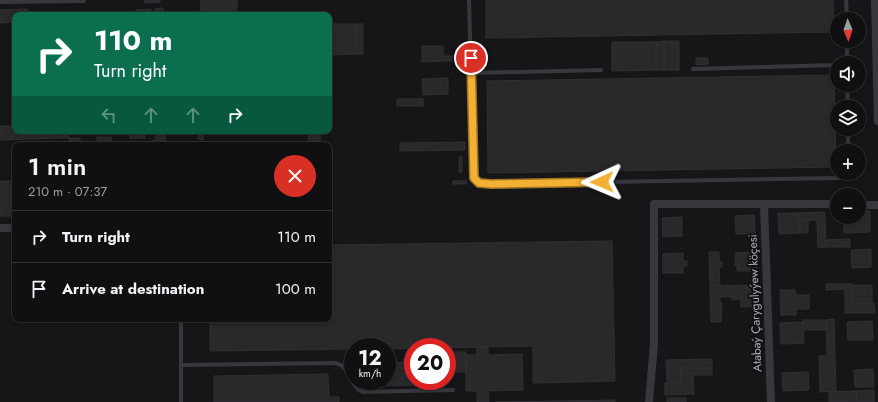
<!DOCTYPE html>
<html lang="en">
<head>
<meta charset="utf-8">
<style>
  body { margin:0; font-family:Jost,sans-serif; background:#19191b; color:#f1f3f6; height:100vh; display:flex; flex-direction:column; font-size:15px; white-space:nowrap }
  * { box-sizing:border-box; margin:0 }
  p { font-size:13px; color:#9c9d9f }
  .icon { flex:none; width:22px; height:22px; fill:none; stroke:currentColor; stroke-width:2; stroke-linecap:round; stroke-linejoin:round }
  .map { position:relative; flex:1; overflow:hidden }
  .details { position:absolute; left:12px; top:142px; width:320px; height:180px; display:flex; flex-direction:column; background:#101012; border-radius:8px; box-shadow:0 2px 6px #0003,0 0 0 1px #303032 }
  .details>* { flex:none }
  .top-card { position:absolute; left:12px; top:12px; width:320px; height:122px; border-radius:8px; box-shadow:0 2px 6px #0003,0 0 0 1px #303032; background:#0b6e4f; color:#fff; overflow:hidden }
  .needle { width:26px; rotate:178deg }
  .controls { position:absolute; left:830px; top:12px; display:grid; gap:8px }
  .controls a { display:grid; place-items:center; width:36px; height:36px; border-radius:50%; background:#101012; box-shadow:0 2px 6px #0003,0 0 0 1px #303032; font-size:20px }
  .speed { position:absolute; left:344px; top:338px; display:flex; gap:8px; font-size:20px; font-weight:700; text-align:center }
  .speed>* { display:grid; place-content:center; width:52px; height:52px; border-radius:50%; background:#101012; box-shadow:0 2px 6px #0003,0 0 0 1px #303032; line-height:1 }
  .speed small { font-size:10px; font-weight:400 }
  .speed .limit { border:6px solid #d22; background:#fff; color:#111 }
  .pin { position:absolute; display:grid; place-items:center; width:34px; height:34px; color:#fff; margin:-17px; border:2px solid #fff; border-radius:50%; box-shadow:0 1px 4px #0007 }
  .me { position:absolute; width:44px; margin:-22px; rotate:269deg; stroke-linejoin:round; filter:drop-shadow(0 0 3px #0008) }
  .turn { display:flex; align-items:center; gap:14px; height:84px; padding:0 16px; font-size:18px }
  .turn .icon { width:52px; height:52px; stroke-width:2.5 }
  .turn b { display:block; font-size:28px; line-height:34px }
  .lanes { display:flex; align-items:center; height:38px; padding:0 16px; background:#0003; justify-content:center; gap:20px; direction:ltr }
  .lanes .off { opacity:.35 }
  .round { display:grid; place-items:center; flex:none; width:42px; height:42px; border-radius:21px; background:#19191b }
  .headline { display:flex; align-items:center; justify-content:space-between; height:68px; padding:0 16px }
  h1 { font-size:24px; font-weight:600; line-height:30px }
  ul { padding:0; list-style:none }
  li { display:flex; align-items:center; gap:12px; height:52px; padding:0 16px; border-top:1px solid #303032 }
  li div { flex:1 }
  li b { display:block; font-size:15px }
  li em { font-style:normal }
  .map>svg:first-child { display:block }
  .building { fill:#29292c; stroke:#303034 }
  .lines { fill:none; stroke-linecap:round; stroke-linejoin:round }
  .service { stroke:#37383d; stroke-width:4 }
  .minor { stroke:#37383d; stroke-width:8 }
  .route-casing { stroke:#9d7322; stroke-width:10 }
  .route { stroke:#f2b134; stroke-width:7 }
  .labels { text-anchor:middle; stroke-width:4; stroke-linejoin:round; paint-order:stroke }
  .street-label { font-size:12px; fill:#a8adb8; stroke:#111113 }
</style>
</head>
<body>
<div class="map">
<svg width="878" height="402" viewBox="0 0 878 402">
  <rect width="100%" height="100%" fill="#161618"/>
  <!-- building -->
  <g class="building">
    <polygon points="145,0 160,0 160,2 145,3"/>
    <polygon points="201,0 237,0 237,15 200,15"/>
    <polygon points="486,0 833,0 834,32 486,38"/>
    <polygon points="163,8 163,15 155,15 155,9"/>
    <polygon points="27,9 28,15 15,15 15,22 0,23 0,10"/>
    <polygon points="151,9 151,15 136,15 136,10"/>
    <polygon points="329,24 356,24 357,54 329,55"/>
    <polygon points="356,24 363,24 363,54 357,54"/>
    <rect x="664" y="41" width="15" height="29"/>
    <polygon points="664,41 664,70 656,70 656,42"/>
    <polygon points="612,42 656,42 656,70 612,71"/>
    <polygon points="422,46 443,46 444,61 422,62"/>
    <rect x="445" y="56" width="7" height="5"/>
    <polygon points="696,58 708,58 708,64 696,65"/>
    <polygon points="834,75 836,167 488,173 487,81"/>
    <polygon points="448,78 448,94 423,95 422,79"/>
    <rect x="397" y="99" width="26" height="7"/>
    <polygon points="0,126 15,126 15,131 56,131 57,138 0,140"/>
    <polygon points="56,131 68,131 69,138 57,138"/>
    <rect x="130" y="131" width="15" height="7"/>
    <polygon points="165,131 166,145 154,145 153,140 156,140 156,132"/>
    <polygon points="199,131 204,131 203,140 198,139"/>
    <polygon points="309,131 320,131 320,145 308,145"/>
    <polygon points="97,137 111,137 112,145 97,145"/>
    <rect x="69" y="138" width="11" height="7"/>
    <polygon points="465,142 465,150 400,151 400,143"/>
    <rect x="459" y="157" width="3" height="15"/>
    <rect x="0" y="181" width="12" height="35"/>
    <rect x="453" y="181" width="13" height="3"/>
    <polygon points="859,211 870,211 870,232 844,233 843,217 859,217"/>
    <polygon points="825,212 826,247 818,248 817,220 798,221 798,213"/>
    <polygon points="778,213 798,213 799,233 779,234"/>
    <polygon points="754,215 755,234 736,234 735,216"/>
    <polygon points="682,217 682,236 663,237 662,218"/>
    <polygon points="808,220 808,233 799,233 798,221"/>
    <polygon points="850,239 850,247 826,247 825,240"/>
    <polygon points="612,241 615,381 533,383 533,346 387,349 387,347 353,347 353,349 210,351 210,319 329,319 329,245"/>
    <polygon points="871,249 871,267 852,268 851,250"/>
    <polygon points="709,252 719,252 719,262 722,262 722,267 719,267 720,286 710,286"/>
    <polygon points="756,252 757,271 737,271 737,265 735,265 736,253"/>
    <polygon points="683,253 683,261 687,261 687,266 683,266 683,273 663,273 663,254"/>
    <polygon points="826,284 845,284 845,289 826,290"/>
    <polygon points="845,284 852,284 853,304 874,303 875,313 845,313"/>
    <polygon points="756,285 757,306 741,307 741,299 732,300 732,297 720,297 720,303 722,303 721,322 711,322 710,286"/>
    <polygon points="852,285 872,285 872,303 853,304"/>
    <polygon points="780,290 795,290 796,295 809,295 809,309 796,309 796,315 781,315"/>
    <polygon points="834,319 836,391 820,392 819,356 827,356 826,320"/>
    <rect x="803" y="320" width="23" height="10"/>
    <polygon points="872,321 873,340 848,340 847,322"/>
    <polygon points="803,322 804,343 781,344 780,323"/>
    <polygon points="477,347 488,347 488,355 522,354 523,390 488,391 489,402 477,402 477,391 466,391 466,355 477,355"/>
    <polygon points="454,352 466,352 466,372 455,372 454,362 447,362 447,355 454,355"/>
    <polygon points="712,359 712,368 681,368 681,382 667,383 666,360"/>
    <polygon points="413,362 413,381 428,381 428,385 362,386 362,381 387,381 387,363"/>
    <polygon points="681,368 712,368 712,375 693,375 694,394 665,395 665,383 681,382"/>
    <polygon points="873,369 874,387 855,387 854,370"/>
    <polygon points="808,372 809,390 783,391 782,373"/>
    <polygon points="328,374 329,397 339,397 339,402 214,402 214,376"/>
    <polygon points="874,390 874,402 857,402 856,391"/>
    <polygon points="856,391 857,401 829,402 829,392"/>
    <rect x="667" y="398" width="19" height="4"/>
    <polygon points="615,400 615,402 495,402"/>
  </g>
  <g class="lines">
    <!-- service -->
    <g class="service">
      <polyline points="469,0 474,178 479,183 491,184 838,178 846,176 847,173"/>
      <polyline points="846,0 847,19"/>
      <polyline points="0,2 84,1"/>
      <polyline points="847,41 847,63"/>
      <polyline points="693,69 837,65"/>
      <polyline points="471,73 601,70"/>
      <polyline points="847,85 848,107"/>
      <polyline points="848,129 848,151"/>
      <polyline points="181,319 181,402"/>
      <path d="M182,365L334,363C350,364 349,387 363,392L453,390"/>
    </g>
    <!-- minor -->
    <g class="minor">
      <polyline points="875,0 878,121"/>
      <polyline points="764,204 771,402"/>
      <polyline points="859,205 878,205"/>
      <polyline points="0,228 15,228"/>
      <polyline points="649,402 654,344 654,204 837,204"/>
    </g>
  </g>
  <g class="lines">
    <defs>
      <polyline id="route" points="471,58 474,178 479,183 491,184 602,182"/>
    </defs>
    <!-- route casing -->
    <use href="#route" class="route-casing"/>
    <!-- route -->
    <use href="#route" class="route"/>
  </g>
  <g class="labels">
    <!-- street labels -->
    <g class="street-label">
      <text transform="translate(755 303) rotate(-92)" y="4">Atabaý Çarygulyýew köçesi</text>
    </g>
  </g>
</svg>
<div class="controls">
<a><svg class="needle" viewBox="-14 -14 28 28"><path d="M0-13l5 13h-10z" fill="#e53935"/><path d="M0 13l5-13h-10z" fill="#9c9d9f"/></svg></a>
<a><svg class="icon" aria-label="sound" viewBox="0 0 24 24"><path d="M4 9h4l5-4v14l-5-4H4zM17 9q2 3 0 6"/></svg></a>
<a><svg class="icon" aria-label="layers" viewBox="0 0 24 24"><path d="M12 4l9 5-9 5-9-5zM3 14l9 5 9-5"/></svg></a>
<a>+</a>
<a>−</a>
</div>
<div class="speed"><div>12<small>km/h</small></div><div class="limit">20</div></div>
<div class="pin" style="left:471px;top:58px;background:#d93025"><svg class="icon" aria-label="arrive" viewBox="0 0 24 24"><path d="M6 21V4h12l-3 4 3 4H6"/></svg></div>
<svg class="me" style="left:602px;top:182px" viewBox="-20 -20 40 40"><path d="M0-17L14 15 0 8-14 15z" fill="#f2b134" stroke="#fff" stroke-width="4"/></svg>
<div class="top-card">
<div class="turn"><svg class="icon" aria-label="right" viewBox="0 0 24 24"><path d="M7 20v-9h11M14 6l5 5-5 5"/></svg><div><b>110 m</b>Turn right</div></div>
<div class="lanes"><svg class="icon off" aria-label="left" viewBox="0 0 24 24"><path d="M17 20v-9H6M10 6l-5 5 5 5"/></svg><svg class="icon off" aria-label="ahead" viewBox="0 0 24 24"><path d="M12 20V5M6 11l6-6 6 6"/></svg><svg class="icon off" aria-label="ahead" viewBox="0 0 24 24"><path d="M12 20V5M6 11l6-6 6 6"/></svg><svg class="icon" aria-label="right" viewBox="0 0 24 24"><path d="M7 20v-9h11M14 6l5 5-5 5"/></svg></div>
</div>
<section class="details">
<div class="headline"><div><h1>1 min</h1><p>210 m · 07:37</p></div><a class="round" style="background:#d93025;color:#fff"><svg class="icon" aria-label="close" viewBox="0 0 24 24"><path d="M6 6l12 12M18 6L6 18"/></svg></a></div>
<ul>
<li><svg class="icon" aria-label="right" viewBox="0 0 24 24"><path d="M7 20v-9h11M14 6l5 5-5 5"/></svg><div><b>Turn right</b></div><em>110 m</em></li>
<li><svg class="icon" aria-label="arrive" viewBox="0 0 24 24"><path d="M6 21V4h12l-3 4 3 4H6"/></svg><div><b>Arrive at destination</b></div><em>100 m</em></li>
</ul>
</section>
</div>
</body>
</html>
